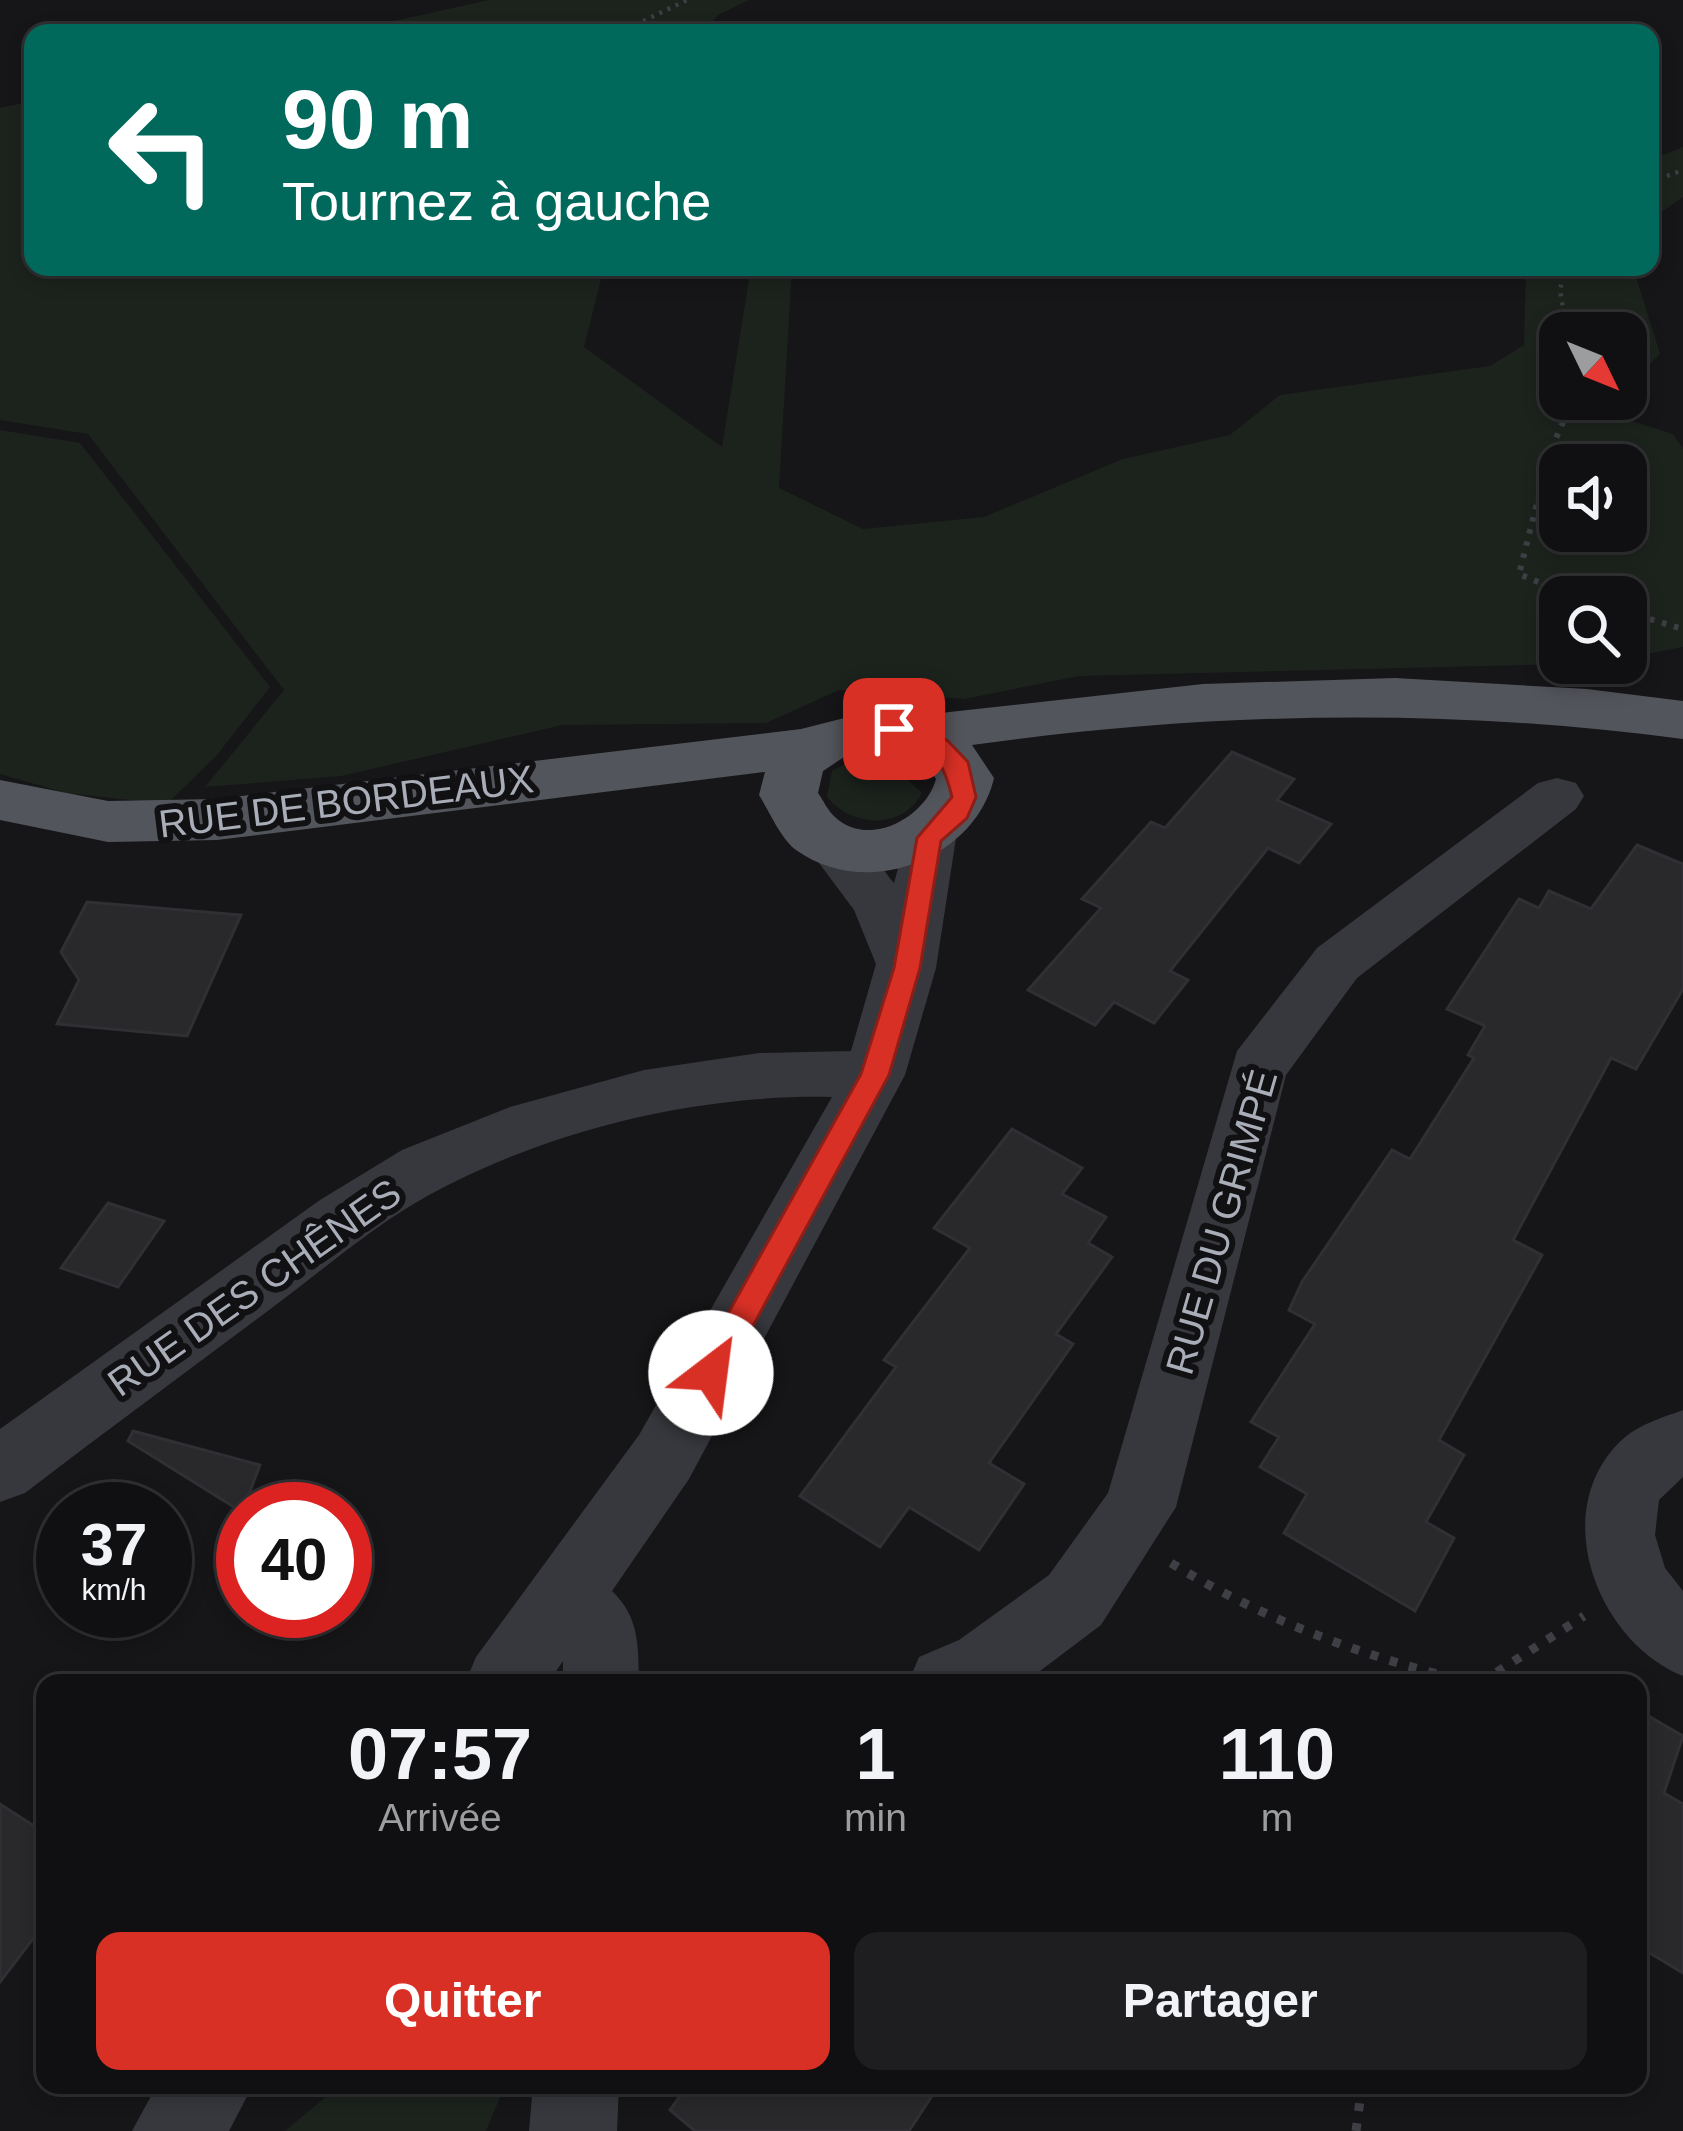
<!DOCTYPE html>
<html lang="fr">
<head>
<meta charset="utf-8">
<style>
  body { margin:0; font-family:Helvetica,sans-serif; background:#1e1e20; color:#f1f3f6; height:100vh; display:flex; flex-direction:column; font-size:45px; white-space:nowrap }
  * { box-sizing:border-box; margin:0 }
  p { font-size:39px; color:#9c9d9f }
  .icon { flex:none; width:66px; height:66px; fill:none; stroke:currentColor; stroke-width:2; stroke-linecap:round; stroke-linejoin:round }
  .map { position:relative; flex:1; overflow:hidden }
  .sheet { position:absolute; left:36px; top:1674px; width:1611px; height:420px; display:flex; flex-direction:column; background:#101012; border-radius:24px; box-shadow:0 6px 18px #0003,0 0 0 3px #303032 }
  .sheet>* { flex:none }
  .banner { position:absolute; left:24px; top:24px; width:1635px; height:252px; border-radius:24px; box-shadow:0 6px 18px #0003,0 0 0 3px #303032; background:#00695c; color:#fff; overflow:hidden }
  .needle { width:78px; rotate:133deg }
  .tools { position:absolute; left:1539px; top:312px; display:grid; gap:24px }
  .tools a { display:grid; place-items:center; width:108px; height:108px; border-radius:24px; background:#101012; box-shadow:0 6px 18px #0003,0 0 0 3px #303032; font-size:60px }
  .speed { position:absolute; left:36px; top:1482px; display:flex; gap:24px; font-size:60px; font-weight:700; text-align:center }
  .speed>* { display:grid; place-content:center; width:156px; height:156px; border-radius:50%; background:#101012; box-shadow:0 6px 18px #0003,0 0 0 3px #303032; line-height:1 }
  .speed small { font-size:30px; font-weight:400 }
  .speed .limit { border:18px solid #d22; background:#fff; color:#111 }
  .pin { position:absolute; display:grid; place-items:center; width:102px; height:102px; color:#fff; margin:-51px; border-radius:24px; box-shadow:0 6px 18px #0006 }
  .me { position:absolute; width:132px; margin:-66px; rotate:30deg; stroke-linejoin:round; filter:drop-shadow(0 0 9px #0008) }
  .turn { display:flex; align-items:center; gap:42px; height:252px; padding:0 60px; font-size:54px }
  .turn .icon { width:156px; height:156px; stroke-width:2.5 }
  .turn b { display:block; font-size:84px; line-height:102px }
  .eta { display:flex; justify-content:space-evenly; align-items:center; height:204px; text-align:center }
  .eta b { font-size:72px; font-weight:800; line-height:84px }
  .button { display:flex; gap:24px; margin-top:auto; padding:24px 60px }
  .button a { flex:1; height:138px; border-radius:24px; background:#d93025; color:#fff; font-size:48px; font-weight:800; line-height:138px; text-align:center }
  .button a+a { background:#1e1e20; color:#f1f3f6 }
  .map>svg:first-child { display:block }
  .green { fill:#1c231d; fill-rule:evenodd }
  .building { fill:#29292c; stroke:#303034; stroke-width:3 }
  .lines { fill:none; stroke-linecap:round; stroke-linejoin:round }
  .path-far2 { stroke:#3d3f44; stroke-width:4.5; stroke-dasharray:3 6; stroke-linecap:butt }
  .path-far1 { stroke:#3d3f44; stroke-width:6; stroke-dasharray:4.5 8; stroke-linecap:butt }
  .path { stroke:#3d3f44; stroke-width:9; stroke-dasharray:8 12; stroke-linecap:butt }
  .minor { fill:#37383d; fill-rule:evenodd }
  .major { fill:#53555c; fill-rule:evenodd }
  .route { fill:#d93025; stroke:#8d1f18; stroke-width:3 }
  .labels { text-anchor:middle; stroke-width:12; stroke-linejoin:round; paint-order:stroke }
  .street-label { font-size:39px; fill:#a8adb8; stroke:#111113 }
</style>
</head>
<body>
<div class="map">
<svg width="1683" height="2131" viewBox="0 0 1683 2131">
  <rect width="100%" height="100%" fill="#161618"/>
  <!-- green -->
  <g class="green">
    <polygon points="489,0 749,0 718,15 702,33 340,33"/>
    <path d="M33,101V267H604L584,347L722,447L751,267H792L779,488L863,529L984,517L1123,459L1230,435L1280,395L1490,366L1524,345L1526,267H1633L1660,354L1626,387V333H1560V399H1612L1599,411L1673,434L1683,449V647L1626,658V597H1560V663H1606L1079,676L964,699L839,690L766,723L562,725L341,776L205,787L284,690L88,434L0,420V108ZM1626,465V531H1560V465Z"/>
    <polygon points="1683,147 1683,197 1650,220 1650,160"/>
    <polygon points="0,430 80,443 270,687 217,755 167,804 66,793 0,774"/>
    <path d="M862,755H881L922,793C902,830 852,828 827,797L832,771Z"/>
    <polygon points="340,2085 505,2085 486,2131 285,2131"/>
  </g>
  <!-- building -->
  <g class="building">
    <polygon points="1232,752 1294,779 1277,800 1331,824 1299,863 1268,848 1170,971 1188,980 1154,1023 1114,1002 1095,1025 1028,990 1101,908 1082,899 1151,822 1165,828"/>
    <polygon points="1637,845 1683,864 1683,989 1636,1069 1611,1058 1513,1240 1542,1255 1439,1440 1464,1455 1426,1522 1454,1538 1415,1611 1284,1533 1307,1494 1260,1467 1279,1437 1251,1422 1315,1324 1289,1310 1302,1282 1392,1150 1410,1159 1474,1058 1468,1055 1485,1026 1447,1009 1519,899 1539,908 1549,891 1591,909"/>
    <polygon points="87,902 241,915 187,1036 57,1024 79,980 61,952"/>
    <polygon points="1012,1129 1082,1168 1062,1194 1106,1217 1088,1243 1112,1257 1056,1334 1073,1344 989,1463 1024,1484 979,1550 909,1507 880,1547 800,1496 896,1367 884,1360 970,1248 934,1228"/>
    <polygon points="108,1203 164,1221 118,1287 61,1268"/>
    <polygon points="133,1431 260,1465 242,1512 128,1441"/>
    <polygon points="1638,1710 1683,1736 1664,1793 1683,1804 1683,1973 1638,1946"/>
    <polygon points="0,1804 45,1833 45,1923 0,1982"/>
    <polygon points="688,2085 939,2085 909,2131 695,2131 670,2110"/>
  </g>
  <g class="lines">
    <!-- path-far2 -->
    <g class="path-far2">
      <polyline points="635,25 687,0"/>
      <polyline points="1650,182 1683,170"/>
      <polyline points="1565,267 1560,290 1567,333"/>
    </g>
    <!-- path-far1 -->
    <g class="path-far1">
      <polyline points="1573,399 1550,452 1519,574 1574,597"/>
      <polyline points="1626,612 1683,629"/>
    </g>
    <!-- path -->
    <g class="path">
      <path d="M1171,1563C1266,1621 1366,1658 1474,1683"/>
      <polyline points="1480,1683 1584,1616"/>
      <polyline points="1356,2131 1362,2085"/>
    </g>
    <!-- minor -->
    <g class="minor">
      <polygon points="1557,778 1576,783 1584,796 1576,809 1357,978 1286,1075 1176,1507 1101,1625 1024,1683 908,1683 919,1657 959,1640 1049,1575 1108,1493 1237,1051 1317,948 1538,783"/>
      <path d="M929,819L948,825L956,838L936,968L905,1075L689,1479L612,1591C640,1618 638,1646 639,1683H563V1661L548,1683H465L476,1657L639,1435L832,1097C696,1094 548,1130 429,1195C373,1226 324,1269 273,1307C191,1369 107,1430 25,1493L0,1502V1429L320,1200L402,1150L510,1107L644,1070L759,1053L851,1051L876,964L854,910L802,840L810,827C853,814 869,853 894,883L910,825Z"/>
      <path d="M1683,1410V1477L1659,1500L1655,1535L1665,1568L1683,1591V1676C1596,1641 1546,1508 1624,1438C1640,1424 1664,1417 1683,1410Z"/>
      <polygon points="157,2085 253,2085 229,2131 132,2131"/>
      <polygon points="533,2085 619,2085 617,2131 529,2131"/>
    </g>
    <!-- major -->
    <path class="major" d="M1395,678L1587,689L1683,701V739C1445,707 1210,712 972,745L994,778C975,859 867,901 796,850C781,839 769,811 759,795L765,772L217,840L108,842L0,820V780L108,801L217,799L801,729L876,710L913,716L1203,684ZM887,748L926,764L936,779C926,817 869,849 835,817C828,811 823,800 818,793L823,771L853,751Z"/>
  </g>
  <!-- route -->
  <path class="route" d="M894,721L947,740L968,762L976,797L967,818L941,841L920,968L889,1075L722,1383H700L696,1373L700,1364L861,1074L894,968L917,838L952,797C941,750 929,750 886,735L883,729Z"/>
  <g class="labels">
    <!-- street labels -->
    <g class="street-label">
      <text transform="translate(346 801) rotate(-7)" y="14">RUE DE BORDEAUX</text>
      <text transform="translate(1221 1222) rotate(-74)" y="14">RUE DU GRIMPÉ</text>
      <text transform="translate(254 1287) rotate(-35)" y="14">RUE DES CHÊNES</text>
    </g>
  </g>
</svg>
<div class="tools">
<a><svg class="needle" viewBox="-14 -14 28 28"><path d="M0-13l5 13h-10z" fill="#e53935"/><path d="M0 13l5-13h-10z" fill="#9c9d9f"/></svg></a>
<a><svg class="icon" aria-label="sound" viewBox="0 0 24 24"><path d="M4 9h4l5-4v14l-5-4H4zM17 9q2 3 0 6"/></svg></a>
<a><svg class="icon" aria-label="search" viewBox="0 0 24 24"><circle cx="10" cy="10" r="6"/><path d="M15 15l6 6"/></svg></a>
</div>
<div class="speed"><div>37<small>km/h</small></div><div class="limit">40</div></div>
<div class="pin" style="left:894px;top:729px;background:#d93025"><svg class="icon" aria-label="arrive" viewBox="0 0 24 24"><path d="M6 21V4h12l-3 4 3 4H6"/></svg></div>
<svg class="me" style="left:711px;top:1373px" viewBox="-20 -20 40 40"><circle r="19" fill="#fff"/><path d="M0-13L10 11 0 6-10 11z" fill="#d93025"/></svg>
<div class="banner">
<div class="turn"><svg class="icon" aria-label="left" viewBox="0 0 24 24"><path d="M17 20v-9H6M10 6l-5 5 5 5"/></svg><div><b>90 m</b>Tournez à gauche</div></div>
</div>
<section class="sheet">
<div class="eta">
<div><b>07:57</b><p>Arrivée</p></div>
<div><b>1</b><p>min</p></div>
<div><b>110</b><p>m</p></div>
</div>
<div class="button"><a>Quitter</a><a>Partager</a></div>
</section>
</div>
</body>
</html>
